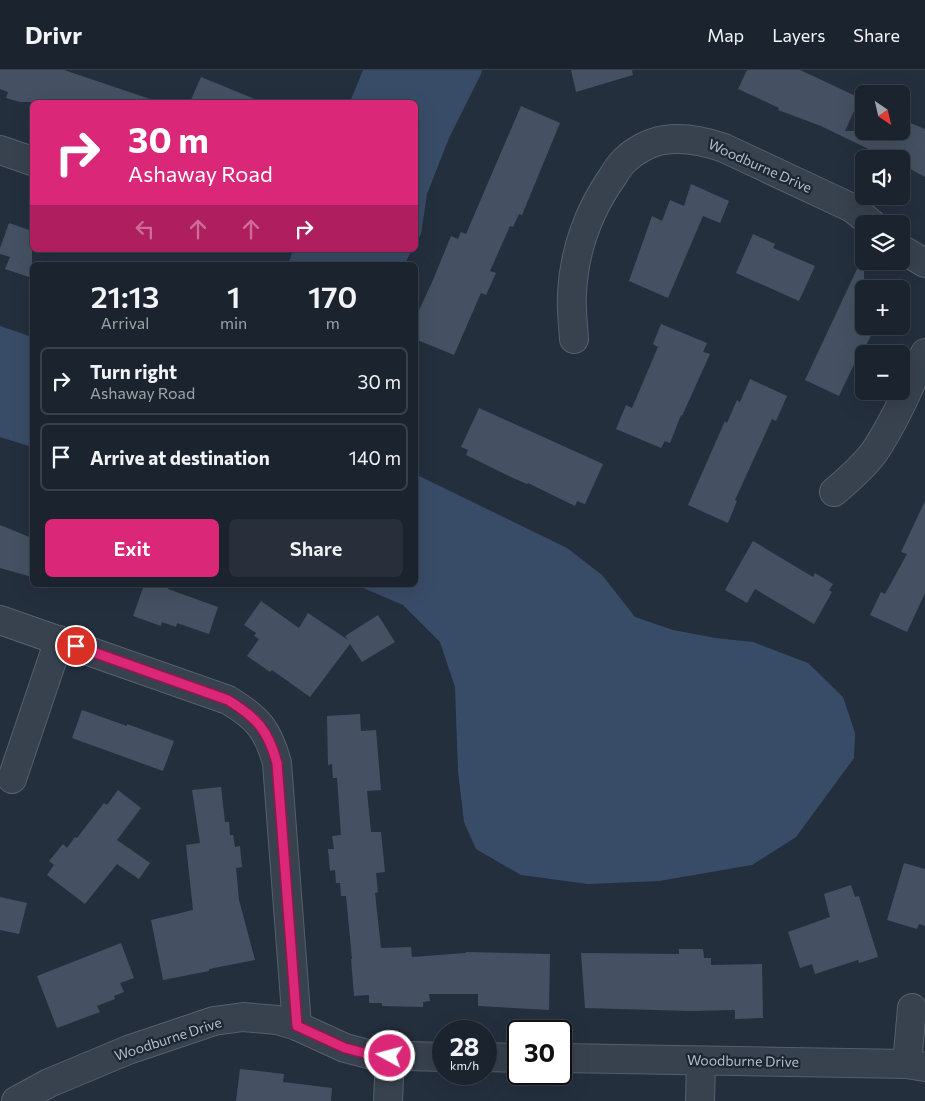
<!DOCTYPE html>
<html lang="en">
<head>
<meta charset="utf-8">
<style>
  body { margin:0; font-family:Commissioner,sans-serif; background:#282f3a; color:#f1f3f6; height:100vh; display:flex; flex-direction:column; font-size:19px; white-space:nowrap }
  * { box-sizing:border-box; margin:0 }
  p { font-size:16px; color:#a0a4aa }
  .icon { flex:none; width:28px; height:28px; fill:none; stroke:currentColor; stroke-width:2; stroke-linecap:round; stroke-linejoin:round }
  .map { position:relative; flex:1; overflow:hidden }
  .side { position:absolute; left:30px; top:192px; width:388px; height:325px; display:flex; flex-direction:column; background:#1b232e; border-radius:8px; box-shadow:0 5px 20px #0002,0 0 0 1px #39404a }
  .side>* { flex:none }
  .hud { position:absolute; left:30px; top:30px; width:388px; height:152px; border-radius:8px; box-shadow:0 5px 20px #0002,0 0 0 1px #39404a; background:#db2777; color:#fff; overflow:hidden }
  .needle { width:32px; rotate:146deg }
  .buttons { position:absolute; left:855px; top:15px; display:grid; gap:10px }
  .buttons a { display:grid; place-items:center; width:55px; height:55px; border-radius:8px; background:#1b232e; box-shadow:0 5px 20px #0002,0 0 0 1px #39404a; font-size:25px }
  .speed { position:absolute; left:432px; top:950px; display:flex; gap:10px; font-size:25px; font-weight:700; text-align:center }
  .speed>* { display:grid; place-content:center; width:65px; height:65px; border-radius:50%; background:#1b232e; box-shadow:0 5px 20px #0002,0 0 0 1px #39404a; line-height:1 }
  .speed small { font-size:12px; font-weight:400 }
  .speed .limit { border:2px solid #111; border-radius:8px; background:#fff; color:#111 }
  .pin { position:absolute; display:grid; place-items:center; width:42px; height:42px; color:#fff; margin:-21px; border:2px solid #fff; border-radius:50%; box-shadow:0 1px 5px #0007 }
  .me { position:absolute; width:55px; margin:-28px; rotate:277deg; stroke-linejoin:round; filter:drop-shadow(0 0 4px #0008) }
  .turn { display:flex; align-items:center; gap:18px; height:105px; padding:0 15px; font-size:22px }
  .turn .icon { width:65px; height:65px; stroke-width:2.5 }
  .turn b { display:block; font-size:35px; line-height:42px }
  .lanes { display:flex; align-items:center; height:48px; padding:0 15px; background:#0003; justify-content:center; gap:25px; direction:ltr }
  .lanes .off { opacity:.35 }
  .eta { display:flex; justify-content:space-evenly; align-items:center; height:85px; text-align:center }
  .eta b { font-size:30px; font-weight:600; line-height:35px }
  .primary-button { display:flex; gap:10px; margin-top:auto; padding:10px 15px }
  .primary-button a { flex:1; height:58px; border-radius:8px; background:#db2777; color:#fff; font-size:20px; font-weight:600; line-height:58px; text-align:center }
  .primary-button a+a { background:#282f3a; color:#f1f3f6 }
  ul { padding:0; list-style:none }
  li { display:flex; align-items:center; gap:15px; height:68px; margin:0 10px 8px; padding:0 5px; border:2px solid #39404a; border-radius:8px }
  li div { flex:1 }
  li b { display:block; font-size:19px }
  li em { font-style:normal }
  header { display:flex; align-items:center; gap:30px; box-sizing:border-box; height:70px; padding:0 25px; background:#1b232e; border-bottom:1px solid #39404a }
  header strong { font-size:24px }
  nav { display:flex; gap:28px; margin-inline-start:auto; font-size:18px }
  .map>svg:first-child { display:block }
  .water { fill:#394c67 }
  .building { fill:#455162 }
  .lines { fill:none; stroke-linecap:round; stroke-linejoin:round }
  .street-casing { stroke:#565f6c; stroke-width:30 }
  .street { stroke:#38414e; stroke-width:28 }
  .route-casing { stroke:#8e194d; stroke-width:12 }
  .route { stroke:#db2777; stroke-width:9 }
  .labels { text-anchor:middle; stroke-width:4.5; stroke-linejoin:round; paint-order:stroke }
  .street-label { font-size:14px; fill:#b4bcc9; stroke:#1d2633 }
</style>
</head>
<body>
<header>
<strong>Drivr</strong>
<nav><a>Map</a><a>Layers</a><a>Share</a></nav>
</header>
<div class="map">
<svg width="925" height="1031" viewBox="0 0 925 1031">
  <rect width="100%" height="100%" fill="#242f3e"/>
  <!-- water -->
  <g class="water">
    <polygon points="363,0 482,0 481,4 449,68 427,124 421,164 415,175 415,32 350,32"/>
    <polygon points="293,180 412,180 404,195 288,195"/>
    <polygon points="0,256 32,267 32,377 0,367"/>
    <polygon points="415,404 567,478 602,505 635,547 673,560 715,568 753,572 808,593 843,627 855,663 854,688 796,767 752,795 659,811 588,814 521,805 476,779 464,752 458,701 455,617 440,572 403,535 356,515 415,515"/>
  </g>
  <!-- building -->
  <g class="building">
    <polygon points="0,0 64,0 150,29 150,32 20,32 6,28 8,22 0,19"/>
    <polygon points="571,0 632,0 633,5 576,22"/>
    <polygon points="747,0 800,0 860,28 845,61 901,61 901,49 925,59 925,107 901,94 901,89 891,89 887,87 887,88 821,56 778,40 779,38 738,19"/>
    <polygon points="201,7 262,32 190,32"/>
    <polygon points="521,36 560,53 522,145 519,144 513,157 510,156 490,201 496,203 486,225 481,223 454,285 415,269 415,249 433,210 451,166 458,169 461,162 466,164"/>
    <polygon points="691,114 729,131 720,153 703,146 668,228 629,211 652,146 662,151 670,130 684,136"/>
    <polygon points="9,153 32,161 32,208 5,199 10,187 0,184 0,178"/>
    <polygon points="753,164 775,174 773,178 815,196 799,231 736,203"/>
    <polygon points="864,184 864,256 876,256 861,285 859,284 839,326 805,310"/>
    <polygon points="661,254 707,273 703,282 710,284 682,346 681,345 670,373 665,371 661,378 616,359 626,335 632,338 658,277 653,274"/>
    <polygon points="750,309 787,326 776,351 772,349 735,430 737,431 728,453 688,435 725,351 727,353 737,330 740,332"/>
    <polygon points="479,338 603,394 585,434 577,431 575,436 528,413 527,414 513,408 466,385 468,380 461,377"/>
    <polygon points="925,431 925,523 907,562 870,545 881,522 885,524 907,484 901,482"/>
    <polygon points="0,455 32,468 32,507 0,498"/>
    <polygon points="753,471 813,507 815,503 833,514 829,520 832,522 814,554 755,519 747,533 725,520"/>
    <polygon points="144,515 170,515 168,519 218,537 209,564 177,553 176,557 162,552 161,556 133,546"/>
    <polygon points="261,531 299,558 308,543 348,570 345,566 378,545 395,572 362,592 350,574 310,627 272,600 270,602 247,586 259,569 254,566 256,563 244,555"/>
    <polygon points="82,640 127,656 127,654 174,671 163,701 72,668"/>
    <polygon points="360,644 361,661 376,660 381,720 367,721 371,762 381,762 385,802 376,803 378,822 375,823 381,878 411,877 412,887 466,883 466,882 550,884 549,940 478,936 478,924 429,924 430,931 423,932 423,937 382,936 382,933 369,933 369,925 354,926 351,889 352,889 346,826 341,826 340,813 336,813 335,800 330,801 328,779 334,779 332,766 341,765 337,708 333,708 332,694 328,695 327,646"/>
    <polygon points="221,717 225,752 229,752 230,765 233,765 235,777 240,776 242,797 236,798 239,830 255,890 209,899 209,901 163,910 151,850 193,840 186,775 200,773 192,720"/>
    <polygon points="118,720 141,738 117,770 150,793 139,809 117,794 85,834 47,805 54,795 49,791 63,774 67,778 75,767 77,768 104,733 107,735"/>
    <polygon points="904,793 925,799 925,856 919,854 917,859 887,850"/>
    <polygon points="851,815 855,827 859,826 878,887 859,893 858,890 815,904 812,894 800,898 788,862 830,847 824,824"/>
    <polygon points="0,827 27,833 19,864 0,860"/>
    <polygon points="121,873 134,908 120,913 124,922 114,926 115,929 97,936 100,942 57,958 37,906"/>
    <polygon points="679,879 703,879 704,888 711,888 711,895 762,894 763,948 735,949 735,940 691,941 585,938 581,883 679,884"/>
    <polygon points="240,999 284,1004 283,1012 332,1018 331,1031 236,1031"/>
  </g>
  <g class="lines">
    <defs>
      <g id="street">
        <polyline points="0,80 32,91"/>
        <polyline points="901,179 925,193"/>
        <path d="M574,269C573,254 571,238 572,223C574,181 589,140 613,106C616,101 620,95 624,91C634,81 650,72 664,70C685,67 704,71 724,78L852,138L872,154"/>
        <path d="M834,422C847,411 865,395 875,381C895,351 910,315 925,283"/>
        <path d="M0,550L228,630C258,648 268,660 277,693L297,956"/>
        <polyline points="12,709 59,570"/>
        <polyline points="486,987 519,988"/>
        <polyline points="561,988 907,994 925,997"/>
        <polyline points="907,994 912,938"/>
        <polyline points="16,1031 49,1013 128,980 214,951 243,947 277,950 297,956 345,978 372,985 444,987"/>
        <polyline points="388,1031 390,986"/>
        <polyline points="700,1031 701,991"/>
      </g>
    </defs>
    <!-- street casing -->
    <use href="#street" class="street-casing"/>
    <!-- street -->
    <use href="#street" class="street"/>
  </g>
  <g class="lines">
    <defs>
      <path id="route" d="M76,576L228,630C257,648 268,660 277,693L297,956L345,978L372,985L390,986"/>
    </defs>
    <!-- route casing -->
    <use href="#route" class="route-casing"/>
    <!-- route -->
    <use href="#route" class="route"/>
  </g>
  <g class="labels">
    <!-- street labels -->
    <g class="street-label">
      <text transform="translate(760 96) rotate(24)" y="5">Woodburne Drive</text>
      <text transform="translate(168 969) rotate(-18)" y="5">Woodburne Drive</text>
      <text transform="translate(743 991) rotate(1)" y="5">Woodburne Drive</text>
    </g>
  </g>
</svg>
<div class="buttons">
<a><svg class="needle" viewBox="-14 -14 28 28"><path d="M0-13l5 13h-10z" fill="#e53935"/><path d="M0 13l5-13h-10z" fill="#a0a4aa"/></svg></a>
<a><svg class="icon" aria-label="sound" viewBox="0 0 24 24"><path d="M4 9h4l5-4v14l-5-4H4zM17 9q2 3 0 6"/></svg></a>
<a><svg class="icon" aria-label="layers" viewBox="0 0 24 24"><path d="M12 4l9 5-9 5-9-5zM3 14l9 5 9-5"/></svg></a>
<a>+</a>
<a>−</a>
</div>
<div class="speed"><div>28<small>km/h</small></div><div class="limit">30</div></div>
<div class="pin" style="left:76px;top:576px;background:#d93025"><svg class="icon" aria-label="arrive" viewBox="0 0 24 24"><path d="M6 21V4h12l-3 4 3 4H6"/></svg></div>
<svg class="me" style="left:390px;top:986px" viewBox="-20 -20 40 40"><circle r="17" fill="#db2777" stroke="#fff" stroke-width="3"/><path d="M0-11L8 9 0 5-8 9z" fill="#fff"/></svg>
<div class="hud">
<div class="turn"><svg class="icon" aria-label="right" viewBox="0 0 24 24"><path d="M7 20v-9h11M14 6l5 5-5 5"/></svg><div><b>30 m</b>Ashaway Road</div></div>
<div class="lanes"><svg class="icon off" aria-label="left" viewBox="0 0 24 24"><path d="M17 20v-9H6M10 6l-5 5 5 5"/></svg><svg class="icon off" aria-label="ahead" viewBox="0 0 24 24"><path d="M12 20V5M6 11l6-6 6 6"/></svg><svg class="icon off" aria-label="ahead" viewBox="0 0 24 24"><path d="M12 20V5M6 11l6-6 6 6"/></svg><svg class="icon" aria-label="right" viewBox="0 0 24 24"><path d="M7 20v-9h11M14 6l5 5-5 5"/></svg></div>
</div>
<section class="side">
<div class="eta">
<div><b>21:13</b><p>Arrival</p></div>
<div><b>1</b><p>min</p></div>
<div><b>170</b><p>m</p></div>
</div>
<ul>
<li><svg class="icon" aria-label="right" viewBox="0 0 24 24"><path d="M7 20v-9h11M14 6l5 5-5 5"/></svg><div><b>Turn right</b><p>Ashaway Road</p></div><em>30 m</em></li>
<li><svg class="icon" aria-label="arrive" viewBox="0 0 24 24"><path d="M6 21V4h12l-3 4 3 4H6"/></svg><div><b>Arrive at destination</b></div><em>140 m</em></li>
</ul>
<div class="primary-button"><a>Exit</a><a>Share</a></div>
</section>
</div>
</body>
</html>
